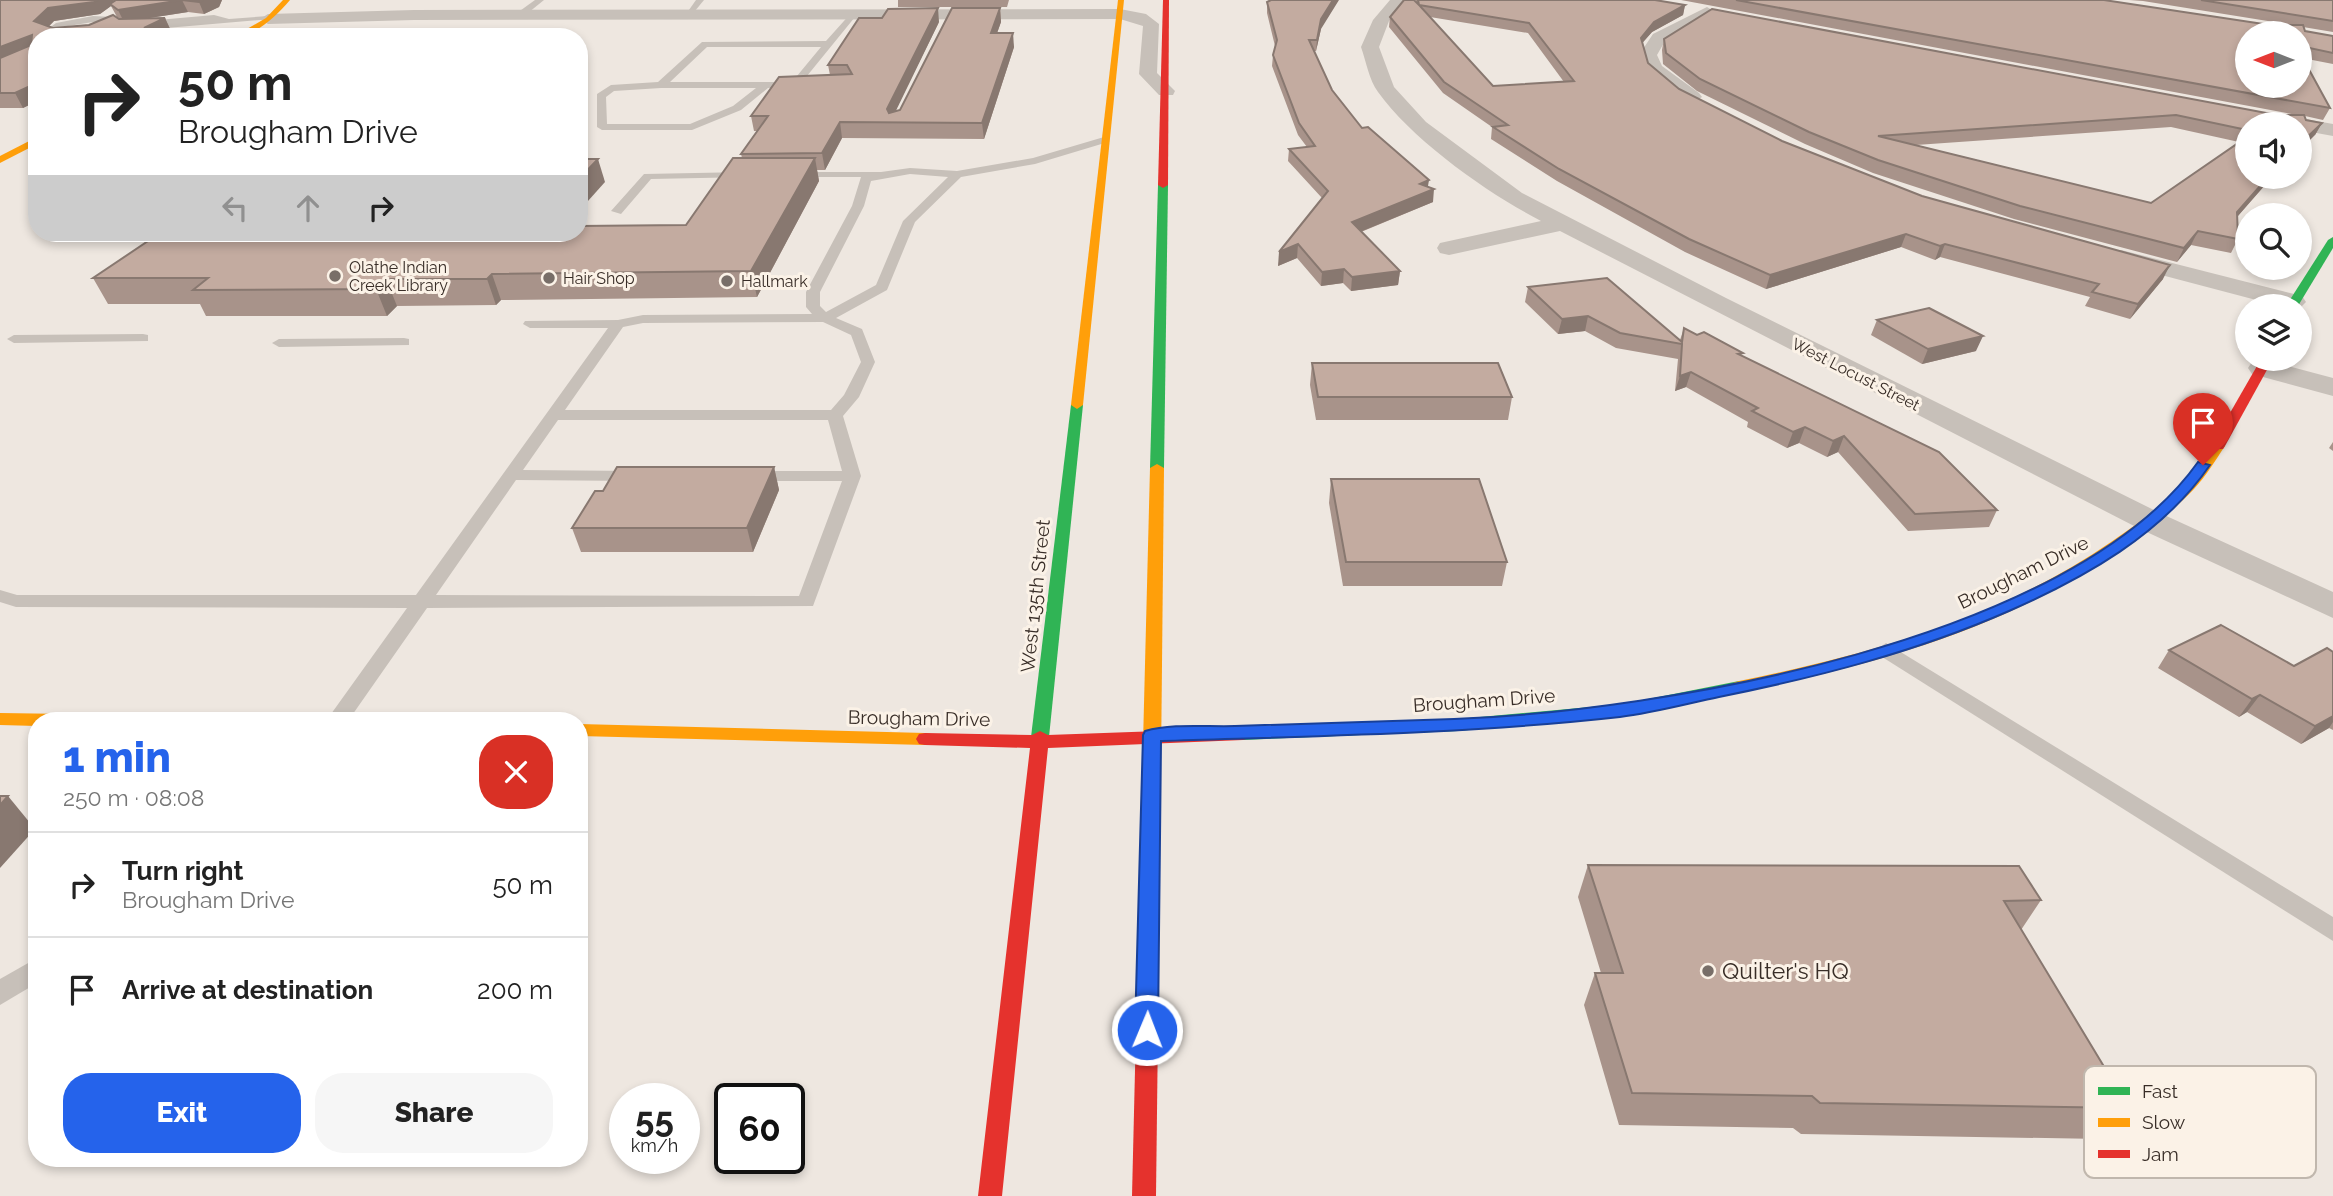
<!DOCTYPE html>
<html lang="en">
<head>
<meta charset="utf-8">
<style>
  body { margin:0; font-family:Raleway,sans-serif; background:#f6f6f6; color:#222; height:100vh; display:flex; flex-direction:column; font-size:26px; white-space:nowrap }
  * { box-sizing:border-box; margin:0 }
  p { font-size:23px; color:#767676 }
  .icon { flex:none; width:38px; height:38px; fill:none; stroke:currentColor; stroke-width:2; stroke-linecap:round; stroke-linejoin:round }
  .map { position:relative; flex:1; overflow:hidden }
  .sheet { position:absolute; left:28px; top:712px; width:560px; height:455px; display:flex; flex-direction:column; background:#fff; border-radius:28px; box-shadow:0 4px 10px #0003 }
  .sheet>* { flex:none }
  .guide { position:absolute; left:28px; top:28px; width:560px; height:214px; border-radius:28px; box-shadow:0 4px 10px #0003; background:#fff; color:#222; overflow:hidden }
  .needle { width:46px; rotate:270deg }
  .controls { position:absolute; left:2235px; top:21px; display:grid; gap:14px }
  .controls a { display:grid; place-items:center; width:77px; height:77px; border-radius:50%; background:#fff; box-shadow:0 4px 10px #0003; font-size:35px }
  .speed { position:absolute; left:609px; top:1083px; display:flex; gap:14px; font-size:35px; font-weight:700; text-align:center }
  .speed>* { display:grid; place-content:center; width:91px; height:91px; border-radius:50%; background:#fff; box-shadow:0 4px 10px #0003; line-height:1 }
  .speed small { font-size:18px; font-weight:400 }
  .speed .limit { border:4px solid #111; border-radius:10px; background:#fff; color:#111 }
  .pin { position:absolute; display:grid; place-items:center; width:60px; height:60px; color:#fff; margin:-72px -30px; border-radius:50% 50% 50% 0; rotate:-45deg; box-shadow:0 0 7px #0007 }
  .pin .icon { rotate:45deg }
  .me { position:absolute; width:77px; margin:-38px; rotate:1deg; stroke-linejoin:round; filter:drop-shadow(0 0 5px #0008) }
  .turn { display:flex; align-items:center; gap:24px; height:147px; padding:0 35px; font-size:32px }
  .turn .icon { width:91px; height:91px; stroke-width:2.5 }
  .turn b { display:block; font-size:49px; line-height:60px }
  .lanes { display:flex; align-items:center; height:66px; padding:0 35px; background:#0003; justify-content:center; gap:35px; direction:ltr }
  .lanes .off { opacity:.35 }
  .round { display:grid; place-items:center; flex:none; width:74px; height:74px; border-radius:28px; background:#f6f6f6 }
  .summary { display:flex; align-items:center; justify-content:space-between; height:119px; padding:0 35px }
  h1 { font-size:42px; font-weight:800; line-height:52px; color:#2563eb }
  .cta { display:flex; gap:14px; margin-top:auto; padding:14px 35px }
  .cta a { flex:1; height:80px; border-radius:28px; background:#2563eb; color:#fff; font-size:28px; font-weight:800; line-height:80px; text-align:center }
  .cta a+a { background:#f6f6f6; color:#222 }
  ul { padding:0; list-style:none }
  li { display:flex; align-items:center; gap:21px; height:105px; padding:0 35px; border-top:2px solid #e0e0e0 }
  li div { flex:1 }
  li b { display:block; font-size:26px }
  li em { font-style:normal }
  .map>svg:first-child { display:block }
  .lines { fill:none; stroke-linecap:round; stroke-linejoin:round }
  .lane { fill:#c7c0b9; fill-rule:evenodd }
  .street { fill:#c7c0b9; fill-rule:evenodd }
  .fast { fill:#30b455; fill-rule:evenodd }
  .slow { fill:#ff9f0a; fill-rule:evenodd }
  .jam { fill:#e5322d; fill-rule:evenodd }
  .wall { fill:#a8938a; fill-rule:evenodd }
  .shaded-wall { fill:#887870 }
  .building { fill:#c3aba0; stroke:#887870; stroke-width:2; fill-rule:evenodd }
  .route { fill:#2563eb; stroke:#184099; stroke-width:2 }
  .poi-dot { fill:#786e68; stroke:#fbf2e7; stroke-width:2.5 }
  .labels { text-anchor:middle; stroke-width:6; stroke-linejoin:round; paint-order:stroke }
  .far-poi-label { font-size:16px; fill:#382d27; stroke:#fbf2e7; text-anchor:start }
  .far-street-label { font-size:16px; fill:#382d27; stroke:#fbf2e7 }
  .street-label { font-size:19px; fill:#382d27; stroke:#fbf2e7 }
  .near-poi-label { font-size:23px; fill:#382d27; stroke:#fbf2e7; text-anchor:start }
  .key { fill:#fbf2e7; stroke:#c0b7ad; stroke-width:2 }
  .key-label { font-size:19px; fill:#382d27 }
</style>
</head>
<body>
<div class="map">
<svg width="2333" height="1196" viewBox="0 0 2333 1196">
  <rect width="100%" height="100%" fill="#eee7e0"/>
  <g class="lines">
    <!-- lane -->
    <g class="lane">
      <polygon points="535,0 544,0 523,17 517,17 517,13"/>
      <polygon points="696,0 704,0 690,17 684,17"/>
      <path d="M852,12L855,17L798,87L768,88L741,110L692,130H602L597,127V94L611,85L658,82L702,42L826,41ZM707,47H821L792,82H670ZM661,88H756L733,106L690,124H607L606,97L614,91Z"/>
      <polygon points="214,15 229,19 268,16 272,19 143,30 139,27 144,24 135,22"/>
      <path d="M93,16L113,17L122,23C107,37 60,44 43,33L56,23ZM93,22L112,23L84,33L54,32L62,27Z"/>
      <path d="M1104,137L1108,138V142L1035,164L961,177L915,222L887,290L836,318L862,329L875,362L859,397L843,416L861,476L813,606L427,608L348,721H326L407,608L16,607L0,602V590L17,595H416L608,328H530L523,324L525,321L618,320L643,315L812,314L806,307V292L852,206L861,177H793L789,176V172H881L910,168L957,171L1033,158ZM910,174L948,177L903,221L876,285L826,312L820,306V292L864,206L871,181ZM823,322L851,335L861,362L844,395L831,410H565L623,327L643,323ZM558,420H828L842,471H750L741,476L750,481H842L799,596L436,595L516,480L636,481L645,476L636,471L523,470Z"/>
      <polygon points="746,172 750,173 750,177 651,179 621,214 611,211 644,174"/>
      <polygon points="143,334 148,335 148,341 14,343 7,339 14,335"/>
      <polygon points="404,338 409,339 409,345 279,347 272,343 279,339"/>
      <polygon points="1886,643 2333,917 2333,941 1879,655 1876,650"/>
      <polygon points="37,958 37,983 0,1005 0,979"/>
    </g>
    <!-- street -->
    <g class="street">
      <path d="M1390,0H1407L1389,21L1379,47L1394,87L1426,122L1522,193L1726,298L2162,514L2333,592V618L2138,528L1560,231L1449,255L1440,253L1437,248L1440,243L1541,221C1489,194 1413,141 1378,92C1369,80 1366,61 1361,47L1373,20Z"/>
      <polygon points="1707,7 1715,12 1713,15 1665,41 1657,55 1662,66 1699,93 1702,97 1692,103 1648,73 1639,55 1653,34"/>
      <polygon points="1120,9 1146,14 1159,24 1157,73 1175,91 1173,95 1159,95 1139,74 1143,26 1120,19 414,20 268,24 260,19 268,14 414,10"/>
      <polygon points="2272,113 2333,124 2333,136 2300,130 2300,124 2265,123 2262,119 2265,115"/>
      <polygon points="2121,250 2302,296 2306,302 2300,308 2279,306 2112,262 2109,257 2112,252"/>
      <polygon points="2262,359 2333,378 2333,396 2252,374 2248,368 2252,362"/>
    </g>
    <!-- fast -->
    <g class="fast">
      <polygon points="1163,182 1168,185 1164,468 1157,472 1150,468 1158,185"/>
      <polygon points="2333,237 2333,248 2298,306 2286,306 2328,240"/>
      <polygon points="1077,401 1083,405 1049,737 1046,741 1034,741 1031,737 1071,405"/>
      <polygon points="1739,681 1745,683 1748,687 1745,691 1623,716 1458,731 1243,740 1237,738 1234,734 1237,730 1243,728 1458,719 1623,704"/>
    </g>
    <!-- slow -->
    <g class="slow">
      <path d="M283,0H290C276,16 255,37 233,37L266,18Z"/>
      <polygon points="1118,0 1124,0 1083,405 1077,409 1071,405"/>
      <polygon points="37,137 37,144 0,163 0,156"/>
      <path d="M2218,442L2225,446C2215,461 2206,476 2194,489C2172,512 2145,532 2120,550C2006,629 1873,665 1739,693L1733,691L1730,687L1733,683L1739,681C1870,654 1999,619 2111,542C2136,525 2164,505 2185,482C2196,470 2204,456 2213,443Z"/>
      <polygon points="1157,464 1164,468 1160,861 1157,866 1150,869 1143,866 1140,861 1150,468"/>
      <polygon points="0,713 138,715 144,717 147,721 37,721 37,726 0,725"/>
      <polygon points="579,724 925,733 931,734 934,739 931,744 925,745 579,736"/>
    </g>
    <!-- jam -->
    <g class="jam">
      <polygon points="1163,0 1169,0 1168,185 1163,188 1158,185"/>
      <polygon points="2261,359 2273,359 2225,446 2223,449 2213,449 2211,446"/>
      <polygon points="1243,728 1249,730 1252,734 1249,738 1243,740 1048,748 1002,1196 978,1196 1030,748 925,745 919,744 916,739 919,734 925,733 1032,735 1040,731 1048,735"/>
      <polygon points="1150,853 1157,856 1160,861 1156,1196 1132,1196 1140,861 1143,856"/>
    </g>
  </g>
  <!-- wall -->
  <g class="wall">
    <path d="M0,0L113,2L116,0H222L219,7L204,14L188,12L149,18H165L171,31L37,37V101L23,108H0ZM111,6L117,17L120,19L89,25L53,28L49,26L54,21L100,14Z"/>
    <polygon points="898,0 1009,0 1007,7 898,7"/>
    <path d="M1416,0H1655L1685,5L1683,15L1652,32L1642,43L1648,63L1679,89L1782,141L1922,196L2163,279L2130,319L2085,306L2090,297L1940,257L1935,260L1901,247L1766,289L1685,252L1557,181L1491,139L1492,127L1443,93L1389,27L1390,17L1416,2ZM1430,17L1528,33L1564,82L1493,86Z"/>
    <path d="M1681,0H2104L2270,25H2292L2143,1L2129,0H2333V32L2303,27L2305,31L2333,36V64L2302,58L2330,108L2323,120L2305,116L2306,120L2322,123L2315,135L2247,124V177H2272L2237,217L2238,239L2231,253L2191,245L2177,262L2014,219L1873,173L1805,144L1697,91L1663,64L1662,50L1664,39L2277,115H2297ZM2300,33V86H2247ZM2171,127L2239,142L2151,203L1916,145Z"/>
    <polygon points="1267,2 1321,29 1316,51 1314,51 1332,90 1362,128 1428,187 1433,202 1361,232 1400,271 1398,285 1351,291 1343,283 1321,286 1297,258 1278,266 1322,198 1288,161 1289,149 1307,147 1298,135 1272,66 1273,55 1275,46 1267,13"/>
    <polygon points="1000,8 1001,22 997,33 1014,47 984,139 842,138 825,170 817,170 819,181 757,297 501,300 496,305 397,306 387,316 206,316 200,304 108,304 93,278 686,225 742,158 741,154 757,131 754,131 751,116 830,75 828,65 939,22 895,111 900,110"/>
    <polygon points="1528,287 1680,340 1684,328 1742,356 1997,510 1989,527 1908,531 1838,452 1827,457 1799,443 1787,448 1747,427 1748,422 1686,387 1675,391 1678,359 1616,348 1585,331 1558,334 1525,302"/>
    <polygon points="1877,320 1976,351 1922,364 1871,335"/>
    <polygon points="1312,363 1512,397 1508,420 1316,420 1310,385"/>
    <polygon points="2333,442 2333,451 2329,448"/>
    <polygon points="774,467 779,490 753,552 581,552 572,528 603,491"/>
    <polygon points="1331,479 1507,562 1502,586 1343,586 1329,503"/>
    <polygon points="2169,650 2294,666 2333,652 2333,730 2329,728 2301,744 2247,712 2239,717 2158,668"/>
    <polygon points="1588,865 2041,900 2021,930 2129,1108 2101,1139 1801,1134 1793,1128 1619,1125 1584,1005 1595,973 1601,973 1578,897"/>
  </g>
  <!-- shaded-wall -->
  <g class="shaded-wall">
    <polygon points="97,0 114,0 113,5 110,4 111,6 100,14 54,21 41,34 34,21 48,8"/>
    <polygon points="182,0 188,12 124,22 118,10"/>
    <polygon points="203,0 222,0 219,7 204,14 199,2"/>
    <polygon points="1333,0 1339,0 1321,29 1316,51 1317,40 1321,19"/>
    <polygon points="1685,5 1683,15 1652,32 1638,48 1641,38 1654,22"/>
    <polygon points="938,8 939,22 890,123 887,109"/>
    <polygon points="1000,8 1001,22 992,47 991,33"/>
    <polygon points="165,18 171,31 159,37 135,37 144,28"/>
    <polygon points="1013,33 1014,47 984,139 982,123"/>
    <polygon points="32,35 37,44 0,63 0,47"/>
    <polygon points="37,83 37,101 23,108 15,93"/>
    <polygon points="840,122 842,138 825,170 822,153"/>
    <polygon points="2322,123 2315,135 2300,150 2300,144"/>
    <polygon points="815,158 819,181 757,297 751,271"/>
    <polygon points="598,159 605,182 579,211 579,179"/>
    <polygon points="2268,177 2272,177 2230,225 2237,212"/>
    <polygon points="1429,180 1427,192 1434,189 1433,202 1350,236 1352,222 1420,184"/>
    <polygon points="2198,231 2191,245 2177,262 2184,248"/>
    <polygon points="1906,234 1901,247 1766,289 1770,275"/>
    <polygon points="1298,244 1297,258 1278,266 1279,252"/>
    <polygon points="1945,244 1940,257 1935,260 1940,246"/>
    <polygon points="2170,265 2163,279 2130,319 2138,304"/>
    <polygon points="1344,269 1343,283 1321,286 1322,272"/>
    <polygon points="1400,271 1398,285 1351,291 1352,277"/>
    <polygon points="492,274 501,300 496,305 487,279"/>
    <polygon points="386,279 397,306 387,316 376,289"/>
    <polygon points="1588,316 1585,331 1558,334 1562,319"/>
    <polygon points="1983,336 1976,351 1922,364 1928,349"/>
    <polygon points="1691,372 1686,387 1675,391 1680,376"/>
    <polygon points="1805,427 1799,443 1787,448 1793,432"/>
    <polygon points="1844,436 1838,452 1827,457 1833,441"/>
    <polygon points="774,467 779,490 753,552 747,528"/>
    <polygon points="2260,695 2247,712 2239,717 2252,699"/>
    <polygon points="2333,716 2333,722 2329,728 2301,744 2315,726"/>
    <polygon points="8,796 35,829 0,868 0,805"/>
  </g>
  <!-- building -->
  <g class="building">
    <polygon points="0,0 97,0 94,2 48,8 34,21 53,28 89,25 113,15 119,19 165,18 144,28 153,28 135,37 37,37 37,83 15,93 0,93 0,58 31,45 32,35 0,47"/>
    <polygon points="116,0 203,0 199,2 182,0 118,10 110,4"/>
    <polygon points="1271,0 1333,0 1321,19 1317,40 1309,40 1332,90 1362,128 1368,127 1429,180 1420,184 1434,189 1352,222 1400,271 1352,277 1344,269 1322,272 1298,244 1279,252 1328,191 1289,149 1315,146 1299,123 1273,55 1277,40 1267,2"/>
    <path d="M1404,0H1414L1419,5L1418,0H1655L1685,5L1654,22L1641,38L1648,63L1679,89L1782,141L1922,196L2170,265L2138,304L2092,292L2099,284L1945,244L1940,246L1906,234L1770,275L1689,239L1559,169L1493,127L1508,125L1444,82L1390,17ZM1419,5L1529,23L1574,81L1493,86Z"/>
    <polygon points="1736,0 2104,0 2270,25 2303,25 2305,31 2333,36 2333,53 2300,46 2300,33 2247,33 2247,86 2300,86 2300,53 2330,108"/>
    <polygon points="2201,0 2333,0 2333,21"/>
    <polygon points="938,8 887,109 889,113 900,110 952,8 1000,8 991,33 1013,33 982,123 840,122 822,153 741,154 768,116 751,116 779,77 852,74 847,65 828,65 859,18 882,18 888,9"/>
    <polygon points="1712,9 2277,115 2304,115 2306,120 2322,123 2300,144 2300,124 2247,124 2247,130 2176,115 1878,136 2151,203 2247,137 2247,177 2268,177 2237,212 2238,239 2198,231 2184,248 2020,206 1878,160 1809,132 1700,79 1666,53 1664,39"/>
    <polygon points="733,158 815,158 751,271 492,274 487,279 386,279 376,289 193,290 208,278 93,278 160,233 579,233 579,226 686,225"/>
    <polygon points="579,159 598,159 579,179"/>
    <polygon points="1607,278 1682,342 1684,328 1697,335 1704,332 1743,353 1738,354 1939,452 1997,510 1915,514 1844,436 1833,441 1805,427 1793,432 1752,411 1758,408 1691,372 1680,376 1682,344 1620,333 1588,316 1562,319 1528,287"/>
    <polygon points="1929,308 1983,336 1928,349 1877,320"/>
    <polygon points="1312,363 1498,363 1512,397 1318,397"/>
    <polygon points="617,467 774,467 747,528 572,528 595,491 603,491"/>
    <polygon points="1331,479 1479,479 1507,562 1346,562"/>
    <polygon points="2221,625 2294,666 2327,648 2333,652 2333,716 2315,726 2260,695 2252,699 2169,650"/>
    <polygon points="0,796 8,796 0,805"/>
    <polygon points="1588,865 2019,866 2041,900 2004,901 2129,1108 1820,1103 1812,1096 1632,1093 1595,973 1623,973"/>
  </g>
  <!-- route -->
  <path class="route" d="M2198,462L2210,465C2162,535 2084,578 2009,611C1916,652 1818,677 1719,697C1686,704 1653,713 1620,717C1467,734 1314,736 1161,741L1158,1030L1155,1037L1147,1040L1139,1037L1135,1030L1143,735L1145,731C1172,723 1207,727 1235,726C1308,724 1381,722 1454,719C1661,711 2071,641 2198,462Z"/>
  <!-- markers -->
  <g class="poi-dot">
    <circle cx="335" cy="276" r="7"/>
    <circle cx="549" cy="278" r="7"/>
    <circle cx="727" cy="281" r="7"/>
    <circle cx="1708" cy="971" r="7"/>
  </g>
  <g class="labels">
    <!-- far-poi labels -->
    <g class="far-poi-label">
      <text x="349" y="273">Olathe Indian<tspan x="349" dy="18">Creek Library</tspan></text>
      <text x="563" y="284">Hair Shop</text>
      <text x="741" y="287">Hallmark</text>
    </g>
    <!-- far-street labels -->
    <g class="far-street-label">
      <text transform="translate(1856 374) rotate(27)" y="6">West Locust Street</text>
    </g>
    <!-- street labels -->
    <g class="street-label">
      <text transform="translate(2023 572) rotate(-26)" y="7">Brougham Drive</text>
      <text transform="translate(1035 596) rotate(-84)" y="7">West 135th Street</text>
      <text transform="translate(1484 700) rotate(-4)" y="7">Brougham Drive</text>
      <text transform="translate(919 718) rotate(1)" y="7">Brougham Drive</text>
    </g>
    <!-- near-poi labels -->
    <g class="near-poi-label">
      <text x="1722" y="979">Quilter's HQ</text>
    </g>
  </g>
  <!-- legend -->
  <rect x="2084" y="1066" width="232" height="112" rx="10" class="key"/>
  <rect x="2098" y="1087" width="32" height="8" fill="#30b455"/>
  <rect x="2098" y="1118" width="32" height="9" fill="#ff9f0a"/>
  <rect x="2098" y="1150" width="32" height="8" fill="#e5322d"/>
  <g class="key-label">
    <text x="2142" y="1098">Fast</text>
    <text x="2142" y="1129">Slow</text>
    <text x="2142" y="1161">Jam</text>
  </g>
</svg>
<div class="controls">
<a><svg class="needle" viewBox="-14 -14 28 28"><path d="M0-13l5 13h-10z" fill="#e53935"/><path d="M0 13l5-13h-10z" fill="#767676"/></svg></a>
<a><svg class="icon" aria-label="sound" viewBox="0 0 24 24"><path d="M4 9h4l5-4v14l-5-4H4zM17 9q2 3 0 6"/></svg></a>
<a><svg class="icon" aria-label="search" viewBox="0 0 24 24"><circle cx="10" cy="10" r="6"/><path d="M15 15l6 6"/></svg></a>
<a><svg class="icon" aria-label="layers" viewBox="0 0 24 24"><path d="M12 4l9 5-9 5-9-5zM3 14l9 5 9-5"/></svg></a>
</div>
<div class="speed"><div>55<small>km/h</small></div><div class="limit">60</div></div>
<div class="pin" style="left:2203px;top:465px;background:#d93025"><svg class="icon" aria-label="arrive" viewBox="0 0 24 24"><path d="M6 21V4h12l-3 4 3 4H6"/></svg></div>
<svg class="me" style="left:1147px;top:1030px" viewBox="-20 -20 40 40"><circle r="17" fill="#2563eb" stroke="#fff" stroke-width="3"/><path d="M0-11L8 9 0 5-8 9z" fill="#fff"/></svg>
<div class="guide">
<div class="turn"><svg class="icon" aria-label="right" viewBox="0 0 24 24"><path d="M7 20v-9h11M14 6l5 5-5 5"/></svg><div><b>50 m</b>Brougham Drive</div></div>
<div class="lanes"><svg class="icon off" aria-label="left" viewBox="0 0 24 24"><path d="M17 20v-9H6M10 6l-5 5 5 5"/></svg><svg class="icon off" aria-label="ahead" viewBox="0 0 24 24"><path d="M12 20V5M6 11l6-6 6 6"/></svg><svg class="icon" aria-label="right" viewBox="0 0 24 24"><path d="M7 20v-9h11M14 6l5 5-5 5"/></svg></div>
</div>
<section class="sheet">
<div class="summary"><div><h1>1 min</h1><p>250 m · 08:08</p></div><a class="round" style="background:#d93025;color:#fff"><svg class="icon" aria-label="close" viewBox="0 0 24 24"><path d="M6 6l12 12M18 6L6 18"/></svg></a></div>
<ul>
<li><svg class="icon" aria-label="right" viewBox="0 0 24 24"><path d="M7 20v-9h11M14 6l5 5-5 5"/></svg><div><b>Turn right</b><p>Brougham Drive</p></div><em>50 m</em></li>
<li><svg class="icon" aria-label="arrive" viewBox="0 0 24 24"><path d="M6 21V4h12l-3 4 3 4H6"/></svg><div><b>Arrive at destination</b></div><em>200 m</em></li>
</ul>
<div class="cta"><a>Exit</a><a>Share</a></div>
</section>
</div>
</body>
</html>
